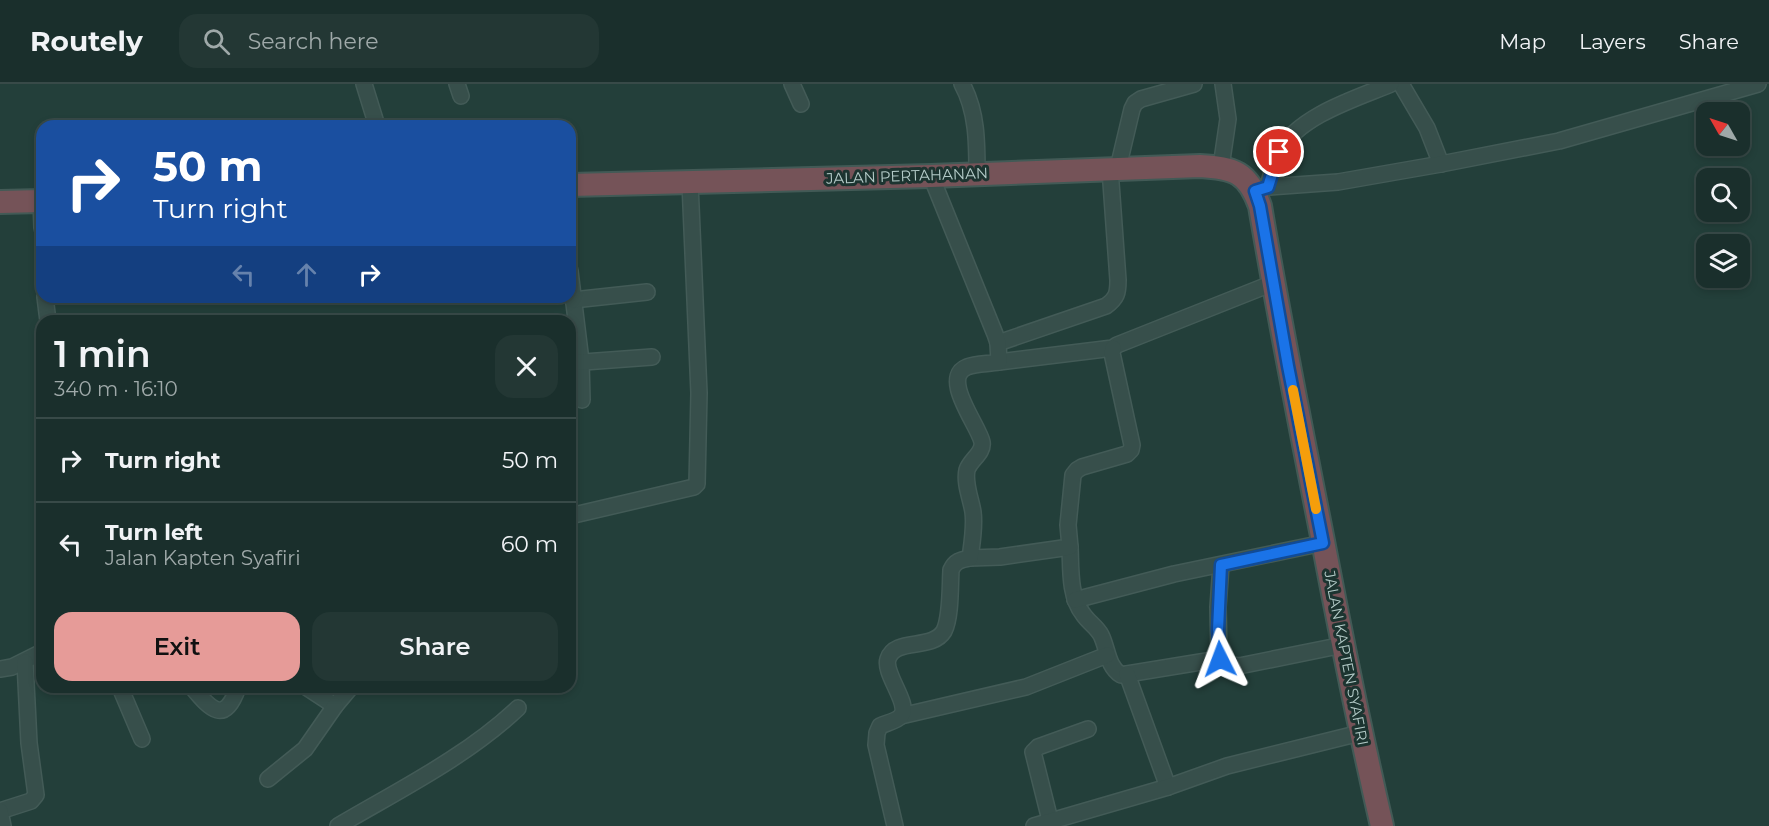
<!DOCTYPE html>
<html lang="en">
<head>
<meta charset="utf-8">
<style>
  body { margin:0; font-family:Montserrat,sans-serif; background:#233734; color:#f1f3f6; height:100vh; display:flex; flex-direction:column; font-size:22px; white-space:nowrap }
  * { box-sizing:border-box; margin:0 }
  p { font-size:20px; color:#9fa9a9 }
  .icon { flex:none; width:33px; height:33px; fill:none; stroke:currentColor; stroke-width:2; stroke-linecap:round; stroke-linejoin:round }
  .map { position:relative; flex:1; overflow:hidden }
  .sheet { position:absolute; left:36px; top:231px; width:540px; height:378px; display:flex; flex-direction:column; background:#1a2f2c; border-radius:18px; box-shadow:0 3px 9px #0003,0 0 0 2px #384a48 }
  .sheet>* { flex:none }
  .banner { position:absolute; left:36px; top:36px; width:540px; height:183px; border-radius:18px; box-shadow:0 3px 9px #0003,0 0 0 2px #384a48; background:#1a4fa0; color:#fff; overflow:hidden }
  .needle { width:39px; rotate:309deg }
  .controls { position:absolute; left:1696px; top:18px; display:grid; gap:12px }
  .controls a { display:grid; place-items:center; width:54px; height:54px; border-radius:12px; background:#1a2f2c; box-shadow:0 3px 9px #0003,0 0 0 2px #384a48; font-size:30px }
  .pin { position:absolute; display:grid; place-items:center; width:51px; height:51px; color:#fff; margin:-26px; border:3px solid #fff; border-radius:50%; box-shadow:0 2px 6px #0007 }
  .me { position:absolute; width:66px; margin:-33px; rotate:357deg; stroke-linejoin:round; filter:drop-shadow(0 0 4px #0008) }
  .turn { display:flex; align-items:center; gap:21px; height:126px; padding:0 18px; font-size:27px }
  .turn .icon { width:78px; height:78px; stroke-width:2.5 }
  .turn b { display:block; font-size:42px; line-height:51px }
  .lanes { display:flex; align-items:center; height:57px; padding:0 18px; background:#0003; justify-content:center; gap:30px; direction:ltr }
  .lanes .off { opacity:.35 }
  .round { display:grid; place-items:center; flex:none; width:63px; height:63px; border-radius:18px; background:#233734 }
  .overview { display:flex; align-items:center; justify-content:space-between; height:102px; padding:0 18px }
  h1 { font-size:36px; font-weight:600; line-height:45px }
  .button { display:flex; gap:12px; margin-top:auto; padding:12px 18px }
  .button a { flex:1; height:69px; border-radius:18px; background:#e69b98; color:#111; font-size:24px; font-weight:600; line-height:69px; text-align:center }
  .button a+a { background:#233734; color:#f1f3f6 }
  ul { padding:0; list-style:none }
  li { display:flex; align-items:center; gap:18px; height:84px; padding:0 18px; border-top:2px solid #384a48 }
  li div { flex:1 }
  li b { display:block; font-size:22px }
  li em { font-style:normal }
  header { display:flex; align-items:center; gap:36px; box-sizing:border-box; height:84px; padding:0 30px; background:#1a2f2c; border-bottom:2px solid #384a48 }
  header strong { font-size:28px }
  nav { display:flex; gap:33px; margin-inline-start:auto; font-size:21px }
  .search { width:420px; height:54px; background:#233734; display:flex; align-items:center; gap:15px; box-sizing:border-box; padding:0 21px; border-radius:18px; color:#9fa9a9; font-size:22px }
  .map>svg:first-child { display:block }
  .lines { fill:none; stroke-linecap:round; stroke-linejoin:round }
  .minor-casing { stroke:#435b57; stroke-width:18 }
  .highway-casing { stroke:#425a56; stroke-width:26 }
  .minor { stroke:#374f4b; stroke-width:15 }
  .highway { stroke:#755358; stroke-width:22 }
  .route-casing { stroke:#114b97; stroke-width:15 }
  .route { stroke:#1a73e8; stroke-width:10 }
  .slow { stroke:#f59e0b; stroke-width:10 }
  .labels { text-anchor:middle; stroke-width:6; stroke-linejoin:round; paint-order:stroke }
  .street-label { font-size:15px; fill:#b3cac7; stroke:#1c3430 }
</style>
</head>
<body>
<header>
<strong>Routely</strong>
<div class="search"><svg class="icon" aria-label="search" viewBox="0 0 24 24"><circle cx="10" cy="10" r="6"/><path d="M15 15l6 6"/></svg>Search here</div>
<nav><a>Map</a><a>Layers</a><a>Share</a></nav>
</header>
<div class="map">
<svg width="1769" height="742" viewBox="0 0 1769 742">
  <rect width="100%" height="100%" fill="#233f3a"/>
  <g class="lines">
    <defs>
      <g id="minor">
        <polyline points="364,0 377,42"/>
        <polyline points="457,0 461,12"/>
        <polyline points="792,0 801,20"/>
        <path d="M962,0C977,27 977,59 977,89"/>
        <polyline points="1401,0 1427,44 1441,80"/>
        <polyline points="1221,83 1228,35 1223,0"/>
        <polyline points="1118,84 1132,25 1135,19 1141,15 1194,0"/>
        <path d="M1268,103C1271,91 1274,77 1280,67C1298,32 1357,14 1391,0"/>
        <polyline points="1255,107 1268,103 1338,98 1441,80 1559,57 1758,0"/>
        <polyline points="41,117 42,144"/>
        <polyline points="570,187 581,277 582,316"/>
        <polyline points="45,213 48,237"/>
        <polyline points="573,216 647,208"/>
        <path d="M998,259L1106,222C1117,214 1118,209 1118,196L1110,85"/>
        <polyline points="999,278 1113,264 1117,261 1273,199"/>
        <polyline points="570,279 652,273"/>
        <polyline points="574,431 694,403 697,400 699,309 690,99"/>
        <path d="M1070,463C1071,484 1069,512 1083,530C1088,538 1096,542 1101,551C1108,565 1107,582 1121,591L1219,575"/>
        <polyline points="970,474 1000,473 1070,463 1068,441 1073,391 1077,386 1082,383 1127,370 1131,366 1132,361 1112,269 1113,264"/>
        <polyline points="1221,481 1218,523 1219,575 1225,580 1239,582 1343,561"/>
        <polyline points="1075,516 1174,490 1323,459"/>
        <polyline points="0,585 12,583 42,568"/>
        <polyline points="1127,590 1168,703"/>
        <polyline points="125,603 122,608 142,655"/>
        <path d="M192,603C211,626 225,641 238,603"/>
        <polyline points="306,603 335,622 351,603"/>
        <polyline points="901,632 1026,603 1107,571"/>
        <polyline points="268,695 305,665 335,622"/>
        <polyline points="0,727 31,717 36,711 29,659 25,578"/>
        <polyline points="0,727 3,742"/>
        <polyline points="1050,736 1033,668 1038,663 1088,645"/>
        <path d="M338,742C399,706 466,673 518,624"/>
        <path d="M895,742L876,661L877,649L880,642C886,639 897,637 901,632C911,620 883,590 888,575C895,553 932,567 944,547C951,533 950,503 951,486C955,477 960,476 970,474C972,459 975,443 973,428C971,415 964,399 967,386C970,376 984,369 982,358C979,342 940,294 967,283C976,279 989,280 999,278L998,259L995,250L931,92"/>
        <polyline points="1034,742 1168,703 1227,682 1360,649"/>
      </g>
      <g id="highway">
        <path d="M570,101L931,92L1200,82C1234,84 1248,88 1260,122C1279,234 1301,346 1323,457C1341,552 1360,647 1382,742"/>
        <polyline points="0,118 42,117"/>
      </g>
    </defs>
    <!-- minor casing -->
    <use href="#minor" class="minor-casing"/>
    <!-- highway casing -->
    <use href="#highway" class="highway-casing"/>
    <!-- minor -->
    <use href="#minor" class="minor"/>
    <!-- highway -->
    <use href="#highway" class="highway"/>
  </g>
  <g class="lines">
    <defs>
      <polyline id="route" points="1220,575 1218,546 1221,481 1323,459 1288,282 1260,122 1255,107 1268,103 1279,68"/>
    </defs>
    <!-- route casing -->
    <use href="#route" class="route-casing"/>
    <!-- route -->
    <use href="#route" class="route"/>
    <!-- slow -->
    <polyline class="slow" points="1293,306 1316,425"/>
  </g>
  <g class="labels">
    <!-- street labels -->
    <g class="street-label">
      <text transform="translate(907 92) rotate(-2)" y="5">JALAN PERTAHANAN</text>
      <text transform="translate(1346 574) rotate(79)" y="5">JALAN KAPTEN SYAFIRI</text>
    </g>
  </g>
</svg>
<div class="controls">
<a><svg class="needle" viewBox="-14 -14 28 28"><path d="M0-13l5 13h-10z" fill="#e53935"/><path d="M0 13l5-13h-10z" fill="#9fa9a9"/></svg></a>
<a><svg class="icon" aria-label="search" viewBox="0 0 24 24"><circle cx="10" cy="10" r="6"/><path d="M15 15l6 6"/></svg></a>
<a><svg class="icon" aria-label="layers" viewBox="0 0 24 24"><path d="M12 4l9 5-9 5-9-5zM3 14l9 5 9-5"/></svg></a>
</div>
<div class="pin" style="left:1279px;top:68px;background:#d93025"><svg class="icon" aria-label="arrive" viewBox="0 0 24 24"><path d="M6 21V4h12l-3 4 3 4H6"/></svg></div>
<svg class="me" style="left:1220px;top:575px" viewBox="-20 -20 40 40"><path d="M0-17L14 15 0 8-14 15z" fill="#1a73e8" stroke="#fff" stroke-width="4"/></svg>
<div class="banner">
<div class="turn"><svg class="icon" aria-label="right" viewBox="0 0 24 24"><path d="M7 20v-9h11M14 6l5 5-5 5"/></svg><div><b>50 m</b>Turn right</div></div>
<div class="lanes"><svg class="icon off" aria-label="left" viewBox="0 0 24 24"><path d="M17 20v-9H6M10 6l-5 5 5 5"/></svg><svg class="icon off" aria-label="ahead" viewBox="0 0 24 24"><path d="M12 20V5M6 11l6-6 6 6"/></svg><svg class="icon" aria-label="right" viewBox="0 0 24 24"><path d="M7 20v-9h11M14 6l5 5-5 5"/></svg></div>
</div>
<section class="sheet">
<div class="overview"><div><h1>1 min</h1><p>340 m · 16:10</p></div><a class="round"><svg class="icon" aria-label="close" viewBox="0 0 24 24"><path d="M6 6l12 12M18 6L6 18"/></svg></a></div>
<ul>
<li><svg class="icon" aria-label="right" viewBox="0 0 24 24"><path d="M7 20v-9h11M14 6l5 5-5 5"/></svg><div><b>Turn right</b></div><em>50 m</em></li>
<li><svg class="icon" aria-label="left" viewBox="0 0 24 24"><path d="M17 20v-9H6M10 6l-5 5 5 5"/></svg><div><b>Turn left</b><p>Jalan Kapten Syafiri</p></div><em>60 m</em></li>
</ul>
<div class="button"><a>Exit</a><a>Share</a></div>
</section>
</div>
</body>
</html>
